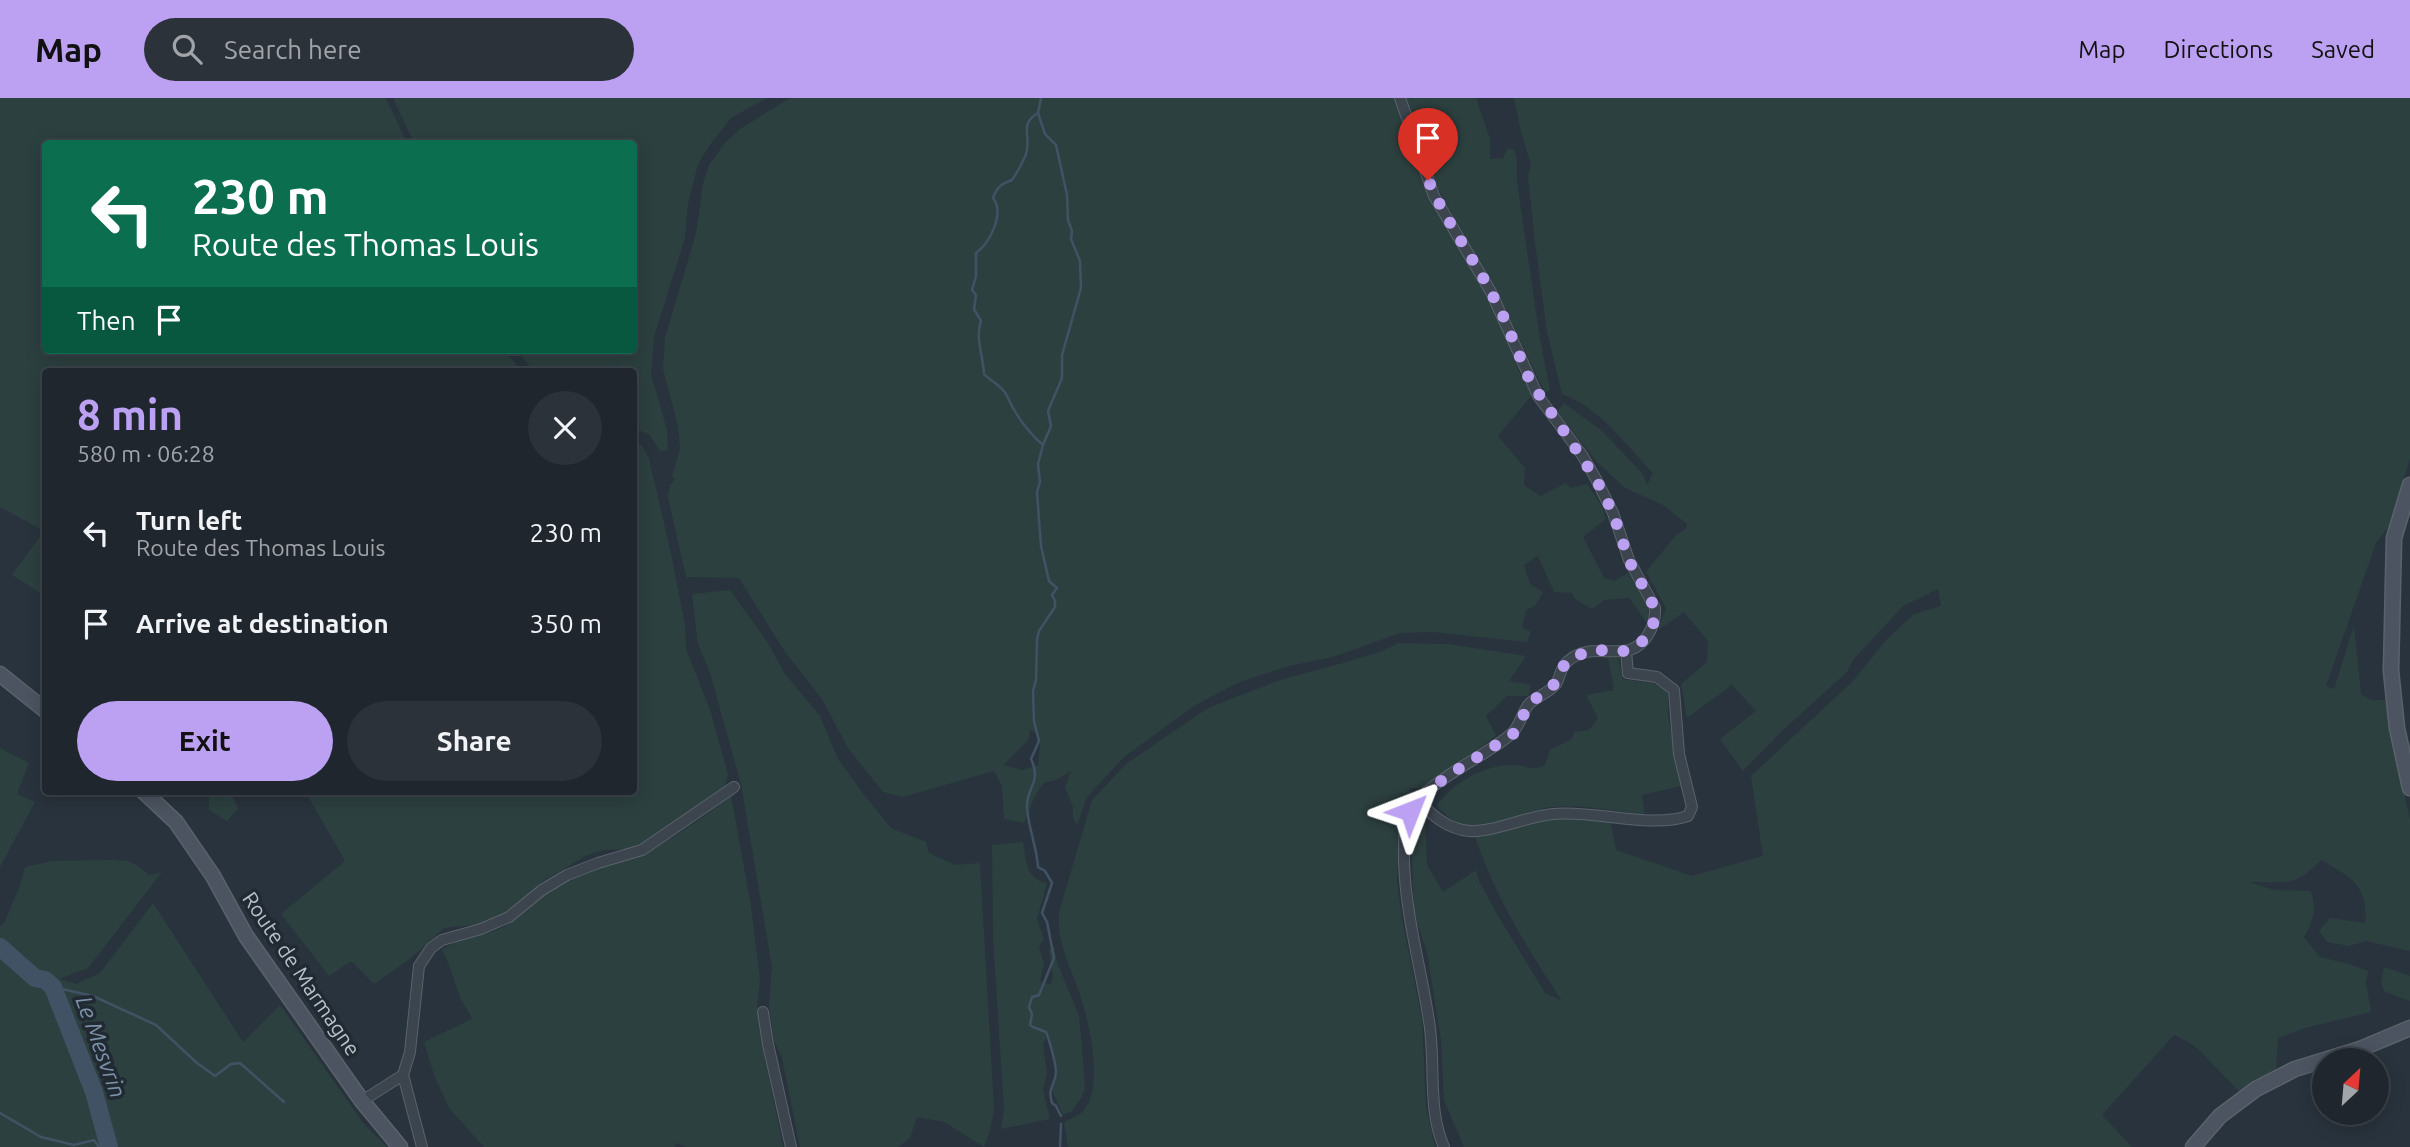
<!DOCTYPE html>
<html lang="en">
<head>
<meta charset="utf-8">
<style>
  body { margin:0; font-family:Ubuntu,sans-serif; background:#2c323a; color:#f1f3f6; height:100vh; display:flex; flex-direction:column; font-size:26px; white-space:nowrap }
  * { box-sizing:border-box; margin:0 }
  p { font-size:23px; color:#a1a5aa }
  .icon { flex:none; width:38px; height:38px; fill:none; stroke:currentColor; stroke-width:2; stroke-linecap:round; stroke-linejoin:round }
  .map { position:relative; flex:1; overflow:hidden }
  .drawer { position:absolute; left:42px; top:270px; width:595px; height:427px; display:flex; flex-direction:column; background:#1f262e; border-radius:7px; box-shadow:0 4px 18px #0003,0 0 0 2px #3c434a }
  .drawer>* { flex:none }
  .top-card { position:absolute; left:42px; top:42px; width:595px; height:214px; border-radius:7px; box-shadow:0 4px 18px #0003,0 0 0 2px #3c434a; background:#0b6e4f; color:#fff; overflow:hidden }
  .needle { width:46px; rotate:26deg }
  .tools { position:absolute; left:2312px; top:950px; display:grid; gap:14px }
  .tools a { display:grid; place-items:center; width:77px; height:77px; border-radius:50%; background:#1f262e; box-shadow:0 4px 18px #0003,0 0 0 2px #3c434a; font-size:35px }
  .pin { position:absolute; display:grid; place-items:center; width:60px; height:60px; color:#fff; margin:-72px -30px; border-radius:50% 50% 50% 0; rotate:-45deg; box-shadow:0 0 7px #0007 }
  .pin .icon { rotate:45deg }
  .me { position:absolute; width:77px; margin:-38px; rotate:45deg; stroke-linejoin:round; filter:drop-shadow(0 0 5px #0008) }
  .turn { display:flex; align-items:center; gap:24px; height:147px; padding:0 35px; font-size:32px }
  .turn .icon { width:91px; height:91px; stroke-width:2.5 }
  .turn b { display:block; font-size:49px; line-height:60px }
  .then { display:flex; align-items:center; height:66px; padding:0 35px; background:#0003; gap:14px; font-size:26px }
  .round { display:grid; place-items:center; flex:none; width:74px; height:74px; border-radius:37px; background:#2c323a }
  .summary { display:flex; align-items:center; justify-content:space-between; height:119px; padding:0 35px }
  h1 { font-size:42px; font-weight:600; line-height:52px; color:#bca0f2 }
  .primary-button { display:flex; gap:14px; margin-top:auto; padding:14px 35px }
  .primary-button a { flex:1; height:80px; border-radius:42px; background:#bca0f2; color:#111; font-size:28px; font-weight:600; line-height:80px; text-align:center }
  .primary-button a+a { background:#2c323a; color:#f1f3f6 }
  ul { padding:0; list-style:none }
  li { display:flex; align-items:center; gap:21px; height:91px; padding:0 35px }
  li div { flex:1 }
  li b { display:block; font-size:26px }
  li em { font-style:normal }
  header { display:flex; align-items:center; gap:42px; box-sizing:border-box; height:98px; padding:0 35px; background:#bca0f2; color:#111 }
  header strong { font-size:33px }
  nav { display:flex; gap:38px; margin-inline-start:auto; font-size:24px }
  .search { width:490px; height:63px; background:#2c323a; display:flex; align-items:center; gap:18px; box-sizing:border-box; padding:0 24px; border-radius:38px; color:#a1a5aa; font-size:26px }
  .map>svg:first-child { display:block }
  .green { fill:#2c403f; fill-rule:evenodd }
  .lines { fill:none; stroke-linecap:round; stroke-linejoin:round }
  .stream { stroke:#415264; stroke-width:2.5 }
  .river { stroke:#415264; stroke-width:18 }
  .street-casing { stroke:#5a636b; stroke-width:12 }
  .secondary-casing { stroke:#5a636b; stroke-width:17 }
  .street { stroke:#3c454e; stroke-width:10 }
  .secondary { stroke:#4b5460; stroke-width:14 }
  .route { stroke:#bca0f2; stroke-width:12; stroke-dasharray:0 21.6 }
  .labels { text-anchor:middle; stroke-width:7; stroke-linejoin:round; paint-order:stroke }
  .street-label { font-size:21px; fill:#b9c0c8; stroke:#212a33 }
  .water-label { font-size:23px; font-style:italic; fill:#7d93a8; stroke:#212a33 }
</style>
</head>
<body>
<header>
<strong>Map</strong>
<div class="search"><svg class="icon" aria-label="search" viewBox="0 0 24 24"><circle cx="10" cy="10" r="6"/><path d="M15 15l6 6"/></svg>Search here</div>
<nav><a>Map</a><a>Directions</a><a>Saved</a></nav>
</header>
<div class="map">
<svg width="2410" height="1049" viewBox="0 0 2410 1049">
  <rect width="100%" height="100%" fill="#29333d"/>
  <!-- green -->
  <g class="green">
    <polygon points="0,0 386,0 407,45 46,46 46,252 505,252 521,273 46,273 45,498 12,477 44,433 0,409"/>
    <polygon points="393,0 767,0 731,20 710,47 698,66 688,106 685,140 654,239 651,276 667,332 668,351 661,354 649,336 634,331 634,273 534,273 516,252 634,252 634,46 414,45"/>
    <path d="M790,0H1396L1406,37L1427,90L1495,210L1521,278L1532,297L1498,338L1525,370L1524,387L1541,398L1566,385L1570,390L1587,386L1602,408L1606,421L1583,439L1604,480L1614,483L1628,475C1636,490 1654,508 1647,525L1629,500L1604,502L1592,511L1575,501L1572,495L1554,494L1538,458L1524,467L1530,486L1543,494L1535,508L1526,512L1522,529L1531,534L1527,544L1433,534L1400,535L1333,559L1289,568L1239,584L1194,608L1124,659L1087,699L1077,727L1073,720V709L1065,689L1071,673L1056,682L1044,685L1035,698L1024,725L1004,721L1002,688L994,673L903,699L883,694L848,650L822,601L785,554L739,480L686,479L668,399L670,387L675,381L672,379L680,351L678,328L663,271L665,240L696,135L703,86L709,67L724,46L740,31ZM1030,632L1038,636L1040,647L1038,667L1023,672L1003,667L1029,641Z"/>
    <polygon points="1405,0 1476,0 1490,41 1490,61 1503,60 1508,50 1514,52 1517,61 1517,84 1539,235 1550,292 1545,295 1500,200 1435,85"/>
    <path d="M1514,0H2410V360L2392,425L2376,445L2326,588L2334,591L2354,527L2361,596L2371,602H2385L2410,722V853L2366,843L2349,848L2327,844L2319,833L2330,820L2365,825C2369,788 2351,779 2321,762C2294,791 2284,783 2249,784L2274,792L2311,793C2316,810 2314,823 2304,839L2320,859L2349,866L2368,873L2366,885L2371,914L2305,930L2278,940L2276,971L2239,993L2194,947L2174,937L2102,1017L2132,1049H1464L1444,1002L1441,942L1427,854L1414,816L1411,731L1416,716L1425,720L1427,767L1443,794L1476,772L1479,783L1497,816L1545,895L1562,903C1527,850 1496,800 1475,739L1549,721L1576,719L1610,722L1616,752L1692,778L1763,758L1751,678L1852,584L1888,540L1914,516L1941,508L1938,491L1903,508L1853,562L1847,574L1782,633L1743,673L1720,641L1756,613L1732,587L1687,620L1681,586L1707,564L1708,543L1684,514L1658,532L1666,510L1646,474L1676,437L1686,431L1687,426L1663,407L1625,390L1597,364L1557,313L1564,305L1602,333L1643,376L1647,387L1653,375C1627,348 1599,309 1562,296L1547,234L1535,144L1528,78L1531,67L1521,34Z"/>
    <polygon points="634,341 643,349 649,361 671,455 685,527 686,551 710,612 726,669 728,677 725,688 714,699 649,744 631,751 604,752 587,757 543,783 504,817 482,826 444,830 411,860 374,886 351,863 329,878 281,816 345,763 305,693 634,693"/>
    <polygon points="730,492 766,542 785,576 820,618 838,661 865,698 891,730 926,744 929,755 955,767 980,765 994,1011 990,1033 984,1049 944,1024 917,1019 910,1040 898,1049 800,1049 782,960 774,943 769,906 772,869 741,686 710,575 698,546 692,496"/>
    <path d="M1399,545L1447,546L1526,558L1509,583L1531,587L1528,598H1507L1486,618L1496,638L1423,690H1410V706L1399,727L1397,783L1402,821L1422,921L1426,1009L1435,1049H1068L1064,1024C1070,1021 1079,1018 1083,1013C1104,989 1090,931 1082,903C1073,872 1056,847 1059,814L1092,702L1126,666L1208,610L1280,582L1350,563L1382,553Z"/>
    <path d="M1608,559L1618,560L1623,581C1640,585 1657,581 1668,596V617L1681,688L1642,697L1645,717C1615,713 1583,706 1552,709C1509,714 1471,751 1437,707C1452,685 1486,666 1513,667C1528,667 1529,674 1545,667L1550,652L1572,641L1574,634L1589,632L1598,620L1586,597L1614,592Z"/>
    <polygon points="0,650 29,665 17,696 35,704 0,769"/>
    <polygon points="213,693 223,700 231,695 238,711 227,723 209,712 209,696"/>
    <path d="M731,697L751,808L760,882L757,907L760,936L783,1049H686L677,1045L674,1049H484L449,1010L434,977L424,944L472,921C469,913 464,908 461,901C454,885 451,868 442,852C459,839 483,839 502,830C525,819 540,797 561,784C589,769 623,765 651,751C679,737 707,717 731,697Z"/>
    <path d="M1023,744C1026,761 1026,782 1047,785L1037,821L1044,841L1039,849L1044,865L1040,884L1050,886L1053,881L1049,852L1054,848L1057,864L1079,918L1084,972L1085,991L1081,1000L1072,1013L1063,1017L1052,992L1057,976L1048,936L1043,946L1047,975L1043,992L1050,1021L1001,1031L1004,1012L993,840L992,747Z"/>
    <path d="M108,762C129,762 133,763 149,777L162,774L88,870L59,881L76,886L100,875L153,805L243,944L280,907L364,1026L387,1049H116L112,1042L105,1012H95L97,1034L104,1049H0V828L3,827L20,788L25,769L52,763Z"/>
    <polygon points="2384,869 2410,878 2410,903 2385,894 2381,885"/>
  </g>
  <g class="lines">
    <!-- stream -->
    <g class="stream">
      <path d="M1041,0L1038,15L1045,36L1056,47L1067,97L1068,122L1072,133L1071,141L1080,163L1081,190L1062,257V280L1048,313L1051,328L1043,347L1038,366L1040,384L1037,394L1041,448L1049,483L1057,490L1052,497L1055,503V509L1039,533L1037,541L1036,582L1033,593L1034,623L1039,643L1031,661C1042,684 1027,688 1027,708C1027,726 1037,749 1038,769L1045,773L1052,785L1042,815L1047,824L1054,860L1039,897L1032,899L1029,909L1032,916L1030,927L1033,929L1046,934C1050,944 1055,963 1056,973C1056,987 1047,988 1052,1005L1056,1008L1061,1018"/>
      <path d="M1038,15C1018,27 1032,38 1026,56C1023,65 1017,74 1012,82C1001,86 997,89 993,100C1005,115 990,145 976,155V178L972,192L976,197L974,211L981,223C975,240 983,257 984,276C990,283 1003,288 1007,298C1015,316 1027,333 1043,347"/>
      <polyline points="53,889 93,898 156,927 197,965 215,978 231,966 240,965 284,1004"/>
      <polyline points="0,1015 41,1039 74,1047 94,1042 99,1049"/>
      <polyline points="1060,1049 1061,1026"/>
    </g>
    <!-- river -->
    <polyline class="river" points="0,849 35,880 45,882 53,889 94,994 109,1049"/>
    <defs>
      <g id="street">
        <path d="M1400,0L1434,98L1491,194L1538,298L1582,357L1596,381L1613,415L1629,462L1655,510C1656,529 1644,551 1624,553C1603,555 1586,548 1568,563C1560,569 1561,578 1556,586C1550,594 1538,598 1530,605C1521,614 1521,628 1511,636C1485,660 1416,686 1406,723C1403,737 1404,752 1404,765C1406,819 1421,870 1429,923C1436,964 1427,1011 1444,1049"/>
        <path d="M1419,704C1433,718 1448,731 1469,733C1491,735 1528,718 1553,716C1597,712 1648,731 1688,718L1692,709L1679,656L1674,592L1657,579L1628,575L1626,553"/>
        <polyline points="763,914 768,946 791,1049"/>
        <polyline points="403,977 422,1049"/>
        <polyline points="362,1003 403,977 410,954 419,868 431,850 442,842 481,831 509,819 542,792 567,777 598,765 642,752 734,689"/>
      </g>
      <g id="secondary">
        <polyline points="2410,387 2394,440 2391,573 2397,630 2410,690"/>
        <polyline points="0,576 46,613"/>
        <polyline points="143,693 176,724 213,778 246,838 362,1003 400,1049"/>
        <polyline points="2193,1049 2220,1018 2256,991 2295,971 2360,951 2410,930"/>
      </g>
    </defs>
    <!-- street casing -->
    <use href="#street" class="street-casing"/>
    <!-- secondary casing -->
    <use href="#secondary" class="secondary-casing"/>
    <!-- street -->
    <use href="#street" class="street"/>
    <!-- secondary -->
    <use href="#secondary" class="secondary"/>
  </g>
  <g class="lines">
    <!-- route -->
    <polyline class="route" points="1410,713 1443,681 1513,636 1530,605 1557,584 1565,565 1583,555 1593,552 1626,553 1641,545 1653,528 1655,510 1629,463 1613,415 1596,381 1530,283 1501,213 1481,176 1443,113 1428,82"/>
  </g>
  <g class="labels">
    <!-- street labels -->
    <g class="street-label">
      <text transform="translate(301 876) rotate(56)" y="7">Route de Marmagne</text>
    </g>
    <!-- water labels -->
    <g class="water-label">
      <text transform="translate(101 949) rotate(70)" y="8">Le Mesvrin</text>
    </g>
  </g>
</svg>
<div class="tools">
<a><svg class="needle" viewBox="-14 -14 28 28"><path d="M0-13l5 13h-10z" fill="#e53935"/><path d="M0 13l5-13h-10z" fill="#a1a5aa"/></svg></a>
</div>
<div class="pin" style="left:1428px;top:82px;background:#d93025"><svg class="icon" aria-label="arrive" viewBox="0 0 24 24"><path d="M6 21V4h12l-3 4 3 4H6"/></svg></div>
<svg class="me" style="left:1410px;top:713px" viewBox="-20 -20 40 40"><path d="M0-17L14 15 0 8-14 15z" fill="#bca0f2" stroke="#fff" stroke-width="4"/></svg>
<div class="top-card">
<div class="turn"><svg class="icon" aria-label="left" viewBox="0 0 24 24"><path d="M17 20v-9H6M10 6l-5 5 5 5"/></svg><div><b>230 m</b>Route des Thomas Louis</div></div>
<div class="then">Then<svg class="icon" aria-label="arrive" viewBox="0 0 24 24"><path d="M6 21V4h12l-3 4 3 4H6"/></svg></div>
</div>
<section class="drawer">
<div class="summary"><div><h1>8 min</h1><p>580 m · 06:28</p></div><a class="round"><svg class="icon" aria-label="close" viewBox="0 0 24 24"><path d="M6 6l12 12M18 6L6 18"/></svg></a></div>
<ul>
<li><svg class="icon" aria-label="left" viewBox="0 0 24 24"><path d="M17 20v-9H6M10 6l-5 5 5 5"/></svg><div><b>Turn left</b><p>Route des Thomas Louis</p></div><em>230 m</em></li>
<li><svg class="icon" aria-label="arrive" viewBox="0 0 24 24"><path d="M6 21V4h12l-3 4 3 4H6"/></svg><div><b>Arrive at destination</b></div><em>350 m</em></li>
</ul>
<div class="primary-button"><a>Exit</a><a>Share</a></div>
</section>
</div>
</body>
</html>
